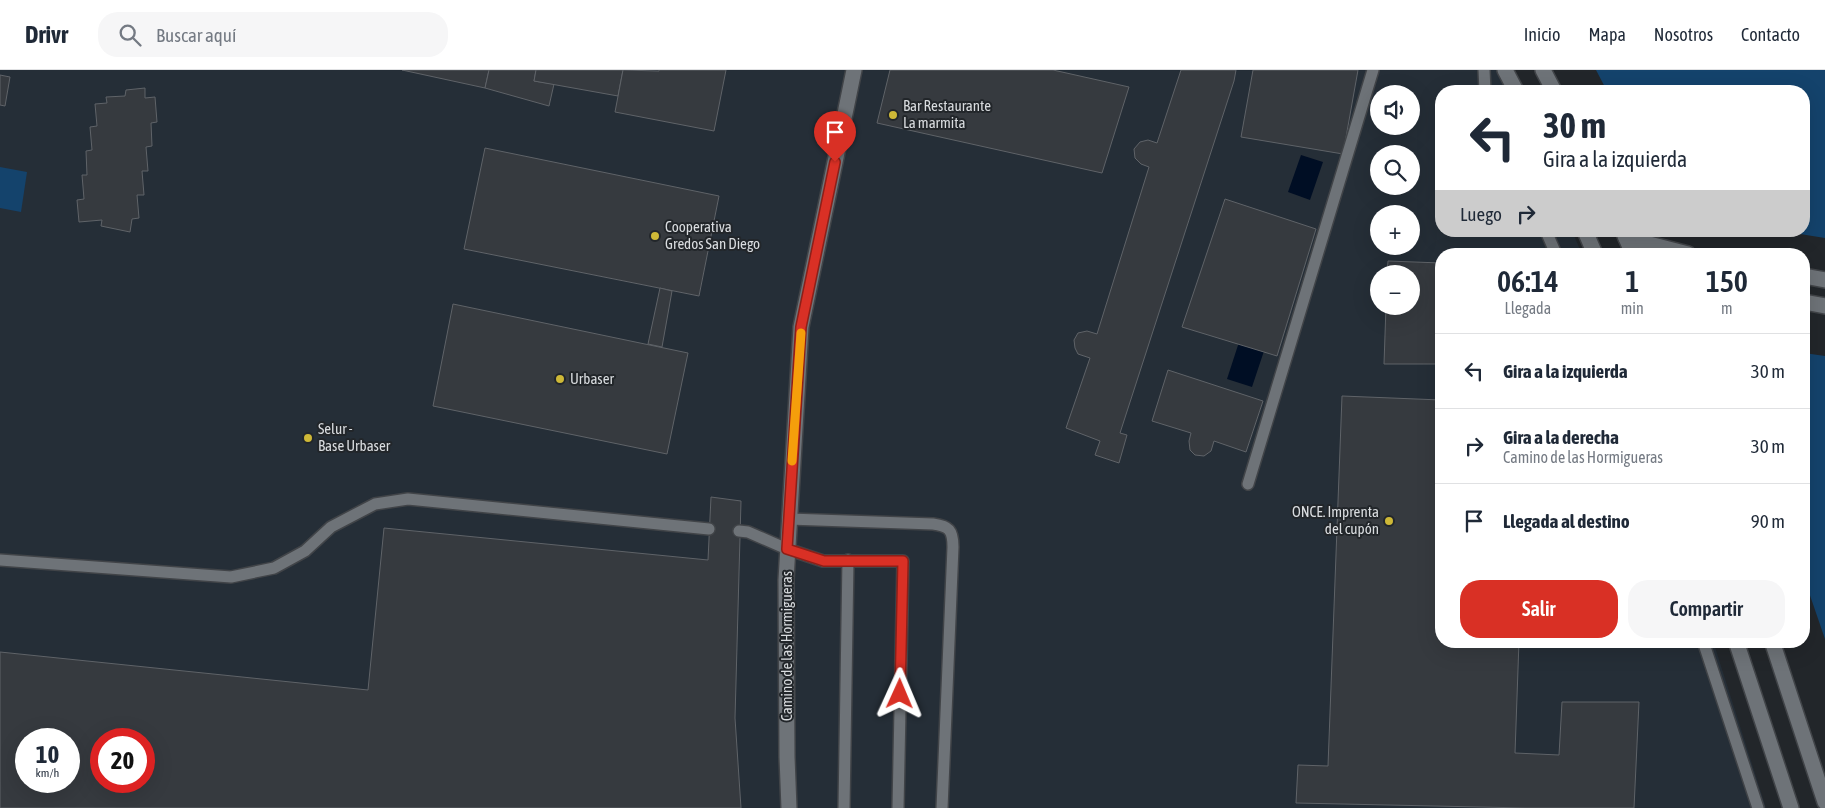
<!DOCTYPE html>
<html lang="es">
<head>
<meta charset="utf-8">
<style>
  body { margin:0; font-family:"Asap Condensed",sans-serif; background:#f6f6f7; color:#1f2937; height:100vh; display:flex; flex-direction:column; font-size:19px; white-space:nowrap }
  * { box-sizing:border-box; margin:0 }
  p { font-size:16px; color:#747a83 }
  .icon { flex:none; width:28px; height:28px; fill:none; stroke:currentColor; stroke-width:2; stroke-linecap:round; stroke-linejoin:round }
  .map { position:relative; flex:1; overflow:hidden }
  .sheet { position:absolute; left:1435px; top:178px; width:375px; height:400px; display:flex; flex-direction:column; background:#fff; border-radius:20px; box-shadow:0 5px 20px #0002 }
  .sheet>* { flex:none }
  .banner { position:absolute; left:1435px; top:15px; width:375px; height:152px; border-radius:20px; box-shadow:0 5px 20px #0002; background:#fff; color:#1f2937; overflow:hidden }
  .buttons { position:absolute; left:1370px; top:15px; display:grid; gap:10px }
  .buttons a { display:grid; place-items:center; width:50px; height:50px; border-radius:50%; background:#fff; box-shadow:0 5px 20px #0002; font-size:25px }
  .speed { position:absolute; left:15px; top:658px; display:flex; gap:10px; font-size:25px; font-weight:700; text-align:center }
  .speed>* { display:grid; place-content:center; width:65px; height:65px; border-radius:50%; background:#fff; box-shadow:0 5px 20px #0002; line-height:1 }
  .speed small { font-size:12px; font-weight:400 }
  .speed .limit { border:8px solid #d22; background:#fff; color:#111 }
  .pin { position:absolute; display:grid; place-items:center; width:42px; height:42px; color:#fff; margin:-51px -21px; border-radius:50% 50% 50% 0; rotate:-45deg; box-shadow:0 0 5px #0007 }
  .pin .icon { rotate:45deg }
  .me { position:absolute; width:55px; margin:-28px; rotate:1deg; stroke-linejoin:round; filter:drop-shadow(0 0 4px #0008) }
  .turn { display:flex; align-items:center; gap:18px; height:105px; padding:0 25px; font-size:22px }
  .turn .icon { width:65px; height:65px; stroke-width:2.5 }
  .turn b { display:block; font-size:35px; line-height:42px }
  .then { display:flex; align-items:center; height:48px; padding:0 25px; background:#0003; gap:10px; font-size:19px }
  .eta { display:flex; justify-content:space-evenly; align-items:center; height:85px; text-align:center }
  .eta b { font-size:30px; font-weight:600; line-height:35px }
  .cta { display:flex; gap:10px; margin-top:auto; padding:10px 25px }
  .cta a { flex:1; height:58px; border-radius:20px; background:#d93025; color:#fff; font-size:20px; font-weight:600; line-height:58px; text-align:center }
  .cta a+a { background:#f6f6f7; color:#1f2937 }
  ul { padding:0; list-style:none }
  li { display:flex; align-items:center; gap:15px; height:75px; padding:0 25px; border-top:1px solid #e0e1e3 }
  li div { flex:1 }
  li b { display:block; font-size:19px }
  li em { font-style:normal }
  header { display:flex; align-items:center; gap:30px; box-sizing:border-box; height:70px; padding:0 25px; background:#fff; border-bottom:1px solid #e0e1e3 }
  header strong { font-size:24px }
  nav { display:flex; gap:28px; margin-inline-start:auto; font-size:18px }
  .search { width:350px; height:45px; background:#f6f6f7; display:flex; align-items:center; gap:12px; box-sizing:border-box; padding:0 18px; border-radius:20px; color:#747a83; font-size:19px }
  .map>svg:first-child { display:block }
  .built { fill:#252e37; fill-rule:evenodd }
  .green { fill:#14436c }
  .water { fill:#000e24 }
  .building { fill:#363a3f; stroke:#5f6368; fill-rule:evenodd }
  .lines { fill:none; stroke-linecap:round; stroke-linejoin:round }
  .lane-casing { stroke:#414448; stroke-width:14 }
  .street-casing { stroke:#414448; stroke-width:18 }
  .secondary-casing { stroke:#414448; stroke-width:18 }
  .lane { stroke:#6e7378; stroke-width:11 }
  .street { stroke:#6e7378; stroke-width:15 }
  .secondary { stroke:#6e7378; stroke-width:15 }
  .route-casing { stroke:#8d1f18; stroke-width:12 }
  .route { stroke:#d93025; stroke-width:9 }
  .slow { stroke:#f59e0b; stroke-width:9 }
  .poi-dot { fill:#ceb837; stroke:#22262a; stroke-width:2 }
  .labels { text-anchor:middle; stroke-width:4; stroke-linejoin:round; paint-order:stroke }
  .poi-label { font-size:15px; fill:#d9dcdf; stroke:#22262a; text-anchor:start }
  .street-label { font-size:15px; fill:#d9dcdf; stroke:#22262a }
</style>
</head>
<body>
<header>
<strong>Drivr</strong>
<div class="search"><svg class="icon" aria-label="search" viewBox="0 0 24 24"><circle cx="10" cy="10" r="6"/><path d="M15 15l6 6"/></svg>Buscar aquí</div>
<nav><a>Inicio</a><a>Mapa</a><a>Nosotros</a><a>Contacto</a></nav>
</header>
<div class="map">
<svg width="1825" height="738" viewBox="0 0 1825 738">
  <rect width="100%" height="100%" fill="#22262a"/>
  <!-- built -->
  <path class="built" d="M0,0H1501L1511,21H1441V161H1572L1582,184H1441V571H1713L1766,738H0ZM1379,24H1411V56H1379ZM1379,84H1411V116H1379ZM1379,144H1411V176H1379ZM1379,204H1411V236H1379ZM26,669H69V711H26ZM101,669H144V711H101Z"/>
  <!-- green -->
  <g class="green">
    <polygon points="1596,0 1825,0 1825,168 1781,161 1804,161 1804,21 1607,21"/>
    <polygon points="0,97 27,102 21,142 0,138"/>
    <polygon points="1804,283 1825,286 1825,569 1804,508"/>
  </g>
  <!-- water -->
  <g class="water">
    <polygon points="1301,85 1323,92 1310,130 1288,122"/>
    <polygon points="1241,266 1266,275 1252,317 1227,309"/>
  </g>
  <!-- building -->
  <g class="building">
    <polygon points="402,0 489,0 485,18"/>
    <polygon points="489,0 536,0 534,11 554,14 549,36 485,18"/>
    <polygon points="536,0 623,0 618,26 534,11"/>
    <polygon points="623,0 659,1 659,0 726,0 714,61 615,42"/>
    <polygon points="890,0 1053,0 1129,17 1102,103 877,53"/>
    <polygon points="1181,0 1236,0 1234,11 1120,363 1127,365 1119,393 1095,385 1100,371 1066,358 1090,288 1078,284 1075,278 1074,270 1078,263 1087,261 1097,264 1149,97 1141,94 1135,88 1134,79 1140,72 1148,70 1157,73"/>
    <polygon points="1253,0 1358,0 1343,84 1241,67"/>
    <polygon points="0,5 10,7 5,36 0,35"/>
    <polygon points="145,18 145,28 155,27 157,52 151,53 152,76 146,77 148,101 142,101 144,125 137,125 139,148 132,149 130,162 101,156 102,150 79,152 77,130 84,129 82,105 87,105 86,81 92,80 90,57 97,56 95,34 107,33 106,27 125,26 126,20"/>
    <polygon points="485,78 719,126 699,226 464,179"/>
    <polygon points="1225,129 1316,159 1277,286 1182,257"/>
    <polygon points="1388,191 1441,193 1441,294 1384,294 1386,236 1411,236 1411,204 1387,204"/>
    <polygon points="660,218 672,221 662,277 648,274"/>
    <polygon points="453,234 688,283 667,384 433,336"/>
    <polygon points="1168,300 1263,331 1246,382 1214,371 1211,381 1204,386 1195,385 1190,380 1189,371 1191,363 1152,351"/>
    <polygon points="1342,326 1441,330 1441,571 1519,571 1515,683 1559,685 1562,632 1639,632 1634,738 1526,738 1296,733 1298,695 1328,696"/>
    <path d="M711,427L741,431L735,648L741,738H0V582L368,620L384,458L708,490ZM26,669H69V711H26ZM101,669H144V711H101Z"/>
  </g>
  <g class="lines">
    <defs>
      <g id="lane">
        <polyline points="1484,0 1485,21"/>
        <polyline points="1546,161 1556,184"/>
        <polyline points="1248,414 1373,0"/>
        <path d="M789,449L933,454C949,456 953,460 953,477L942,738"/>
        <polyline points="739,461 748,462 787,479 823,491 903,491 898,738"/>
        <polyline points="0,490 231,507 274,498 305,481 331,457 375,434 408,429 709,459"/>
        <polyline points="1703,571 1758,738"/>
        <polyline points="844,738 848,490"/>
      </g>
      <g id="street">
        <polyline points="1626,168 1688,184"/>
        <polyline points="1804,206 1825,210"/>
        <polyline points="1804,232 1825,236"/>
        <polyline points="789,738 787,687 786,510 801,257 854,0"/>
      </g>
      <g id="secondary">
        <polyline points="1505,0 1516,21"/>
        <polyline points="1543,0 1554,21"/>
        <polyline points="1585,161 1595,184"/>
        <polyline points="1623,161 1633,184"/>
        <polyline points="1736,571 1791,738"/>
        <polyline points="1772,571 1825,732"/>
      </g>
    </defs>
    <!-- lane casing -->
    <use href="#lane" class="lane-casing"/>
    <!-- street casing -->
    <use href="#street" class="street-casing"/>
    <!-- secondary casing -->
    <use href="#secondary" class="secondary-casing"/>
    <!-- lane -->
    <use href="#lane" class="lane"/>
    <!-- street -->
    <use href="#street" class="street"/>
    <!-- secondary -->
    <use href="#secondary" class="secondary"/>
  </g>
  <g class="lines">
    <defs>
      <polyline id="route" points="835,92 801,257 787,479 824,491 903,491 900,624"/>
    </defs>
    <!-- route casing -->
    <use href="#route" class="route-casing"/>
    <!-- route -->
    <use href="#route" class="route"/>
    <!-- slow -->
    <polyline class="slow" points="792,391 801,263"/>
  </g>
  <!-- markers -->
  <g class="poi-dot">
    <circle cx="893" cy="45" r="5"/>
    <circle cx="655" cy="166" r="5"/>
    <circle cx="560" cy="309" r="5"/>
    <circle cx="308" cy="368" r="5"/>
    <circle cx="1389" cy="451" r="5"/>
  </g>
  <g class="labels">
    <!-- poi labels -->
    <g class="poi-label">
      <text x="903" y="41">Bar Restaurante<tspan x="903" dy="17">La marmita</tspan></text>
      <text x="665" y="162">Cooperativa<tspan x="665" dy="17">Gredos San Diego</tspan></text>
      <text x="570" y="314">Urbaser</text>
      <text x="318" y="364">Selur -<tspan x="318" dy="17">Base Urbaser</tspan></text>
      <text x="1379" y="447" text-anchor="end">ONCE. Imprenta<tspan x="1379" dy="17">del cupón</tspan></text>
    </g>
    <!-- street labels -->
    <g class="street-label">
      <text transform="translate(787 576) rotate(-90)" y="5">Camino de las Hormigueras</text>
    </g>
  </g>
</svg>
<div class="buttons">
<a><svg class="icon" aria-label="sound" viewBox="0 0 24 24"><path d="M4 9h4l5-4v14l-5-4H4zM17 9q2 3 0 6"/></svg></a>
<a><svg class="icon" aria-label="search" viewBox="0 0 24 24"><circle cx="10" cy="10" r="6"/><path d="M15 15l6 6"/></svg></a>
<a>+</a>
<a>−</a>
</div>
<div class="speed"><div>10<small>km/h</small></div><div class="limit">20</div></div>
<div class="pin" style="left:835px;top:92px;background:#d93025"><svg class="icon" aria-label="arrive" viewBox="0 0 24 24"><path d="M6 21V4h12l-3 4 3 4H6"/></svg></div>
<svg class="me" style="left:900px;top:624px" viewBox="-20 -20 40 40"><path d="M0-17L14 15 0 8-14 15z" fill="#d93025" stroke="#fff" stroke-width="4"/></svg>
<div class="banner">
<div class="turn"><svg class="icon" aria-label="left" viewBox="0 0 24 24"><path d="M17 20v-9H6M10 6l-5 5 5 5"/></svg><div><b>30 m</b>Gira a la izquierda</div></div>
<div class="then">Luego<svg class="icon" aria-label="right" viewBox="0 0 24 24"><path d="M7 20v-9h11M14 6l5 5-5 5"/></svg></div>
</div>
<section class="sheet">
<div class="eta">
<div><b>06:14</b><p>Llegada</p></div>
<div><b>1</b><p>min</p></div>
<div><b>150</b><p>m</p></div>
</div>
<ul>
<li><svg class="icon" aria-label="left" viewBox="0 0 24 24"><path d="M17 20v-9H6M10 6l-5 5 5 5"/></svg><div><b>Gira a la izquierda</b></div><em>30 m</em></li>
<li><svg class="icon" aria-label="right" viewBox="0 0 24 24"><path d="M7 20v-9h11M14 6l5 5-5 5"/></svg><div><b>Gira a la derecha</b><p>Camino de las Hormigueras</p></div><em>30 m</em></li>
<li><svg class="icon" aria-label="arrive" viewBox="0 0 24 24"><path d="M6 21V4h12l-3 4 3 4H6"/></svg><div><b>Llegada al destino</b></div><em>90 m</em></li>
</ul>
<div class="cta"><a>Salir</a><a>Compartir</a></div>
</section>
</div>
</body>
</html>
